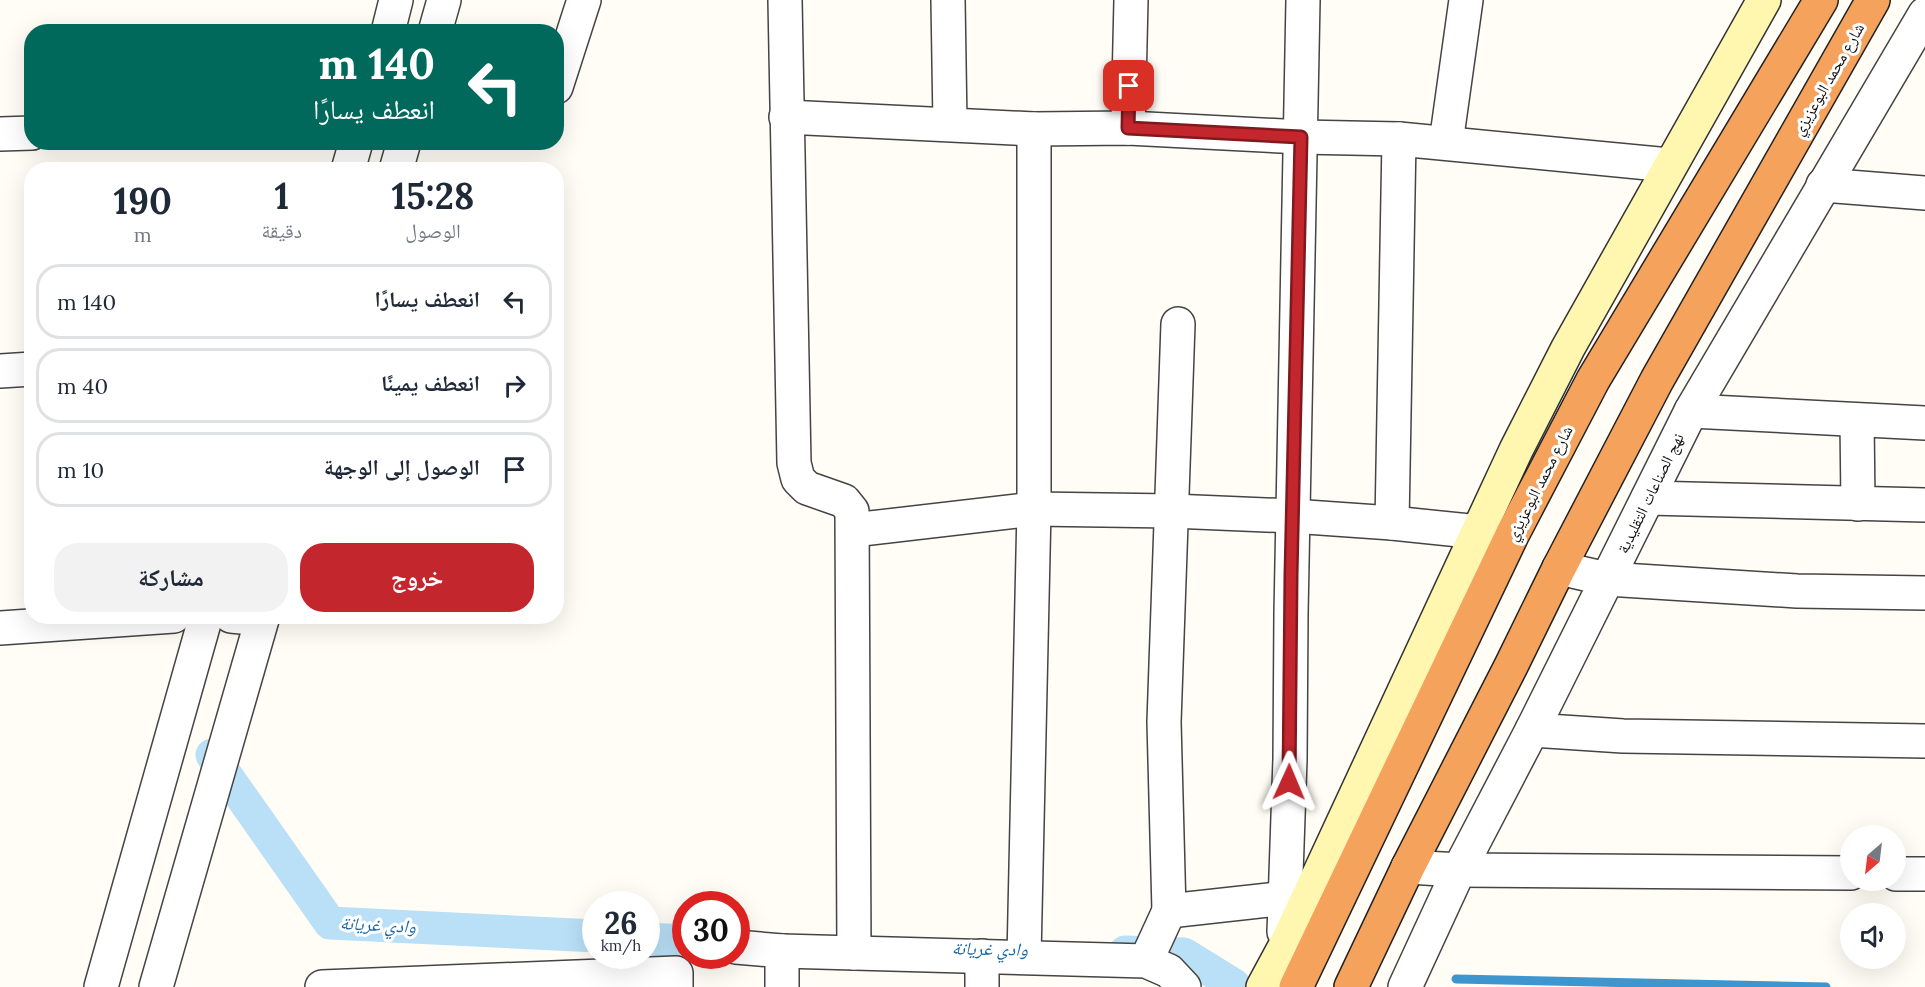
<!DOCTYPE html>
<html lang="ar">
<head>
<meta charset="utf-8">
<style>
  body { margin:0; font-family:Lora,"Noto Naskh Arabic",serif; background:#f2f2f3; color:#1f2937; direction:rtl; height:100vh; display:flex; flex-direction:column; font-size:22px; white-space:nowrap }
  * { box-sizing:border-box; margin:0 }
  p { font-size:20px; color:#747a83 }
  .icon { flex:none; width:33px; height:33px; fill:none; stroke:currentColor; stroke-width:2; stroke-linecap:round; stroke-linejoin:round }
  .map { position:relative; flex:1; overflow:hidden; direction:ltr }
  .side { position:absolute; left:24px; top:162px; width:540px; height:462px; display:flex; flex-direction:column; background:#fff; border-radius:24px; box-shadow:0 6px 24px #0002; direction:rtl }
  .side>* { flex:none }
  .guide { position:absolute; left:24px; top:24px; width:540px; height:126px; border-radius:24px; box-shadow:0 6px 24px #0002; direction:rtl; background:#00695c; color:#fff; overflow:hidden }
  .needle { width:39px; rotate:208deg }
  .controls { position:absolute; left:1840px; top:825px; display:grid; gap:12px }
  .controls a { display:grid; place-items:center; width:66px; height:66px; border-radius:50%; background:#fff; box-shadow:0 6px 24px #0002; font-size:30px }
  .speed { position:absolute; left:582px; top:891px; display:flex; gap:12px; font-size:30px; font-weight:700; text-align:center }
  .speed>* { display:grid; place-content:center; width:78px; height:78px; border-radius:50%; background:#fff; box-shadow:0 6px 24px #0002; line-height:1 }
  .speed small { font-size:15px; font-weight:400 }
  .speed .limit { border:9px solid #d22; background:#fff; color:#111 }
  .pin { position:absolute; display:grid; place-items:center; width:51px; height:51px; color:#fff; margin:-26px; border-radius:12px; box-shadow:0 3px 9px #0006 }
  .me { position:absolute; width:66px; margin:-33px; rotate:1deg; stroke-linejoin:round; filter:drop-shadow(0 0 4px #0008) }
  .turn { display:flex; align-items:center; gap:21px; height:126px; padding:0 30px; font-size:27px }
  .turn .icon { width:78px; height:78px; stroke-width:2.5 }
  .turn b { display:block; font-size:42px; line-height:51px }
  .eta { display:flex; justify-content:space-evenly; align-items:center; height:102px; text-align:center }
  .eta b { font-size:36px; font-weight:800; line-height:42px }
  .cta { display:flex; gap:12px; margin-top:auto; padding:12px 30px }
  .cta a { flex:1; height:69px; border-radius:24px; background:#c4262e; color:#fff; font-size:24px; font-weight:800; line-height:69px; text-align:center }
  .cta a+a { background:#f2f2f3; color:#1f2937 }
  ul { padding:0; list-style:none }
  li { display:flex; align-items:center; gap:18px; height:75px; margin:0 12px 9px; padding:0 18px; border:3px solid #e0e1e3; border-radius:24px }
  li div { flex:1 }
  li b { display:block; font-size:22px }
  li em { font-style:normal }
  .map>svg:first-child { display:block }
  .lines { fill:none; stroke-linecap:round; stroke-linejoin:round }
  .stream { stroke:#3f96cf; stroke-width:9 }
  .canal { stroke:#b9e0f7; stroke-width:33 }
  .street-casing { stroke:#444; stroke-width:36 }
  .secondary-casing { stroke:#333; stroke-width:36 }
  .highway-casing { stroke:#222; stroke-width:36 }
  .street { stroke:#fff; stroke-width:33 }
  .secondary { stroke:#fff6b0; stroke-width:33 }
  .highway { stroke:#f5a25d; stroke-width:33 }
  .route-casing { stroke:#7f191e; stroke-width:15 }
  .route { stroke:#c4262e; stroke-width:10 }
  .labels { text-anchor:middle; stroke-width:6; stroke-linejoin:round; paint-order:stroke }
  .street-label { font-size:16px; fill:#111; stroke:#fff }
  .water-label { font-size:18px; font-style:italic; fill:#1768a6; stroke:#fff }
</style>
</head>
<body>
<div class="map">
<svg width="1925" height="987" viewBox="0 0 1925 987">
  <rect width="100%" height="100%" fill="#fffdf5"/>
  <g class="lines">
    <!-- stream -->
    <polyline class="stream" points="1456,979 1826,987"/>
    <!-- canal -->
    <g class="canal">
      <polyline points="212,755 330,923 596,936"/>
      <polyline points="646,939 686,941"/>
      <polyline points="1125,952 1184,954 1234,985"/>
    </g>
    <defs>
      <g id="street">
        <polyline points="785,0 794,463 798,479 807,488 844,501 852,511 854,953"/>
        <polyline points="948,0 950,124"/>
        <polyline points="388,32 396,0"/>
        <polyline points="435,32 444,0"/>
        <polyline points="556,87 584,0"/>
        <polyline points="786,117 1034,129 1128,128 1301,137 1399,139 1669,165"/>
        <polyline points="1128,128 1131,0"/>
        <polyline points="0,134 32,133"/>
        <polyline points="1446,143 1466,0"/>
        <polyline points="348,170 356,142"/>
        <polyline points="396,170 404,142"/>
        <polyline points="1823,185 1925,193"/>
        <polyline points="1178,324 1164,722 1169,911 1286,898"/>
        <polyline points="0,371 32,369"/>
        <polyline points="1691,411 1925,423"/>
        <polyline points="1857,420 1858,504"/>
        <polyline points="1648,498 1925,505"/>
        <polyline points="1392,523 1399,139"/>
        <polyline points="853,530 1034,509 1172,511 1292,516 1392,523 1479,532"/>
        <polyline points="1559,568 1607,579 1797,591 1925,593"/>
        <polyline points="231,616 262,619"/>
        <polyline points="0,628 174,616"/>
        <polyline points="1532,730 1623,736 1925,741"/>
        <polyline points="1408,867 1459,870 1851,873"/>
        <polyline points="1896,874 1925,874"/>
        <polyline points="1298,945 1287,937 1284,932 1290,759 1291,614 1303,0"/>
        <polyline points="736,947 782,951 782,987"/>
        <polyline points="782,951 1146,961 1169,971 1184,987"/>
        <polyline points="982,956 982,987"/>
        <polyline points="1024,957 1034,509 1034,129"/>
        <polyline points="1146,961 1169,911"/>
        <polyline points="101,987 206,616"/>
        <polyline points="156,987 263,616"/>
        <polyline points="322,987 676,973 676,987"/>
        <polyline points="1405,987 1459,870 1532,730 1691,411 1925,14"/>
      </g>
      <polyline id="secondary" points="1263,987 1289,939 1516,450 1568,348 1764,0"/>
      <g id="highway">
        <polyline points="1296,987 1512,535 1593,380 1821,0"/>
        <polyline points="1351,987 1408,867 1511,666 1559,568 1657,380 1873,0"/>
      </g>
    </defs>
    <!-- street casing -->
    <use href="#street" class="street-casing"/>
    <!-- secondary casing -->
    <use href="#secondary" class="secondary-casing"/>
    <!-- highway casing -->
    <use href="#highway" class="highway-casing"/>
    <!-- street -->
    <use href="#street" class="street"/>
    <!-- secondary -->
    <use href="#secondary" class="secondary"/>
    <!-- highway -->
    <use href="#highway" class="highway"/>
  </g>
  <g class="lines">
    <defs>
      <polyline id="route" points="1129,86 1128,128 1301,137 1291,575 1289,782"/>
    </defs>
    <!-- route casing -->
    <use href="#route" class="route-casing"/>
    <!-- route -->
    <use href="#route" class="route"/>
  </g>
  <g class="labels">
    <!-- street labels -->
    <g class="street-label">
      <text transform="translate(1828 79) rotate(-60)" y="6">شارع محمد البوعزيزي</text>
      <text transform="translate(1539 483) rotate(-63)" y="6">شارع محمد البوعزيزي</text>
      <text transform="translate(1650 493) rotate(-64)" y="6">نهج الصناعات التقليدية</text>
    </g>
    <!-- water labels -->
    <g class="water-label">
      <text transform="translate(378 925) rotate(3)" y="6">وادي غريانة</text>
      <text transform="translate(990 949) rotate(1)" y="6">وادي غريانة</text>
    </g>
  </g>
</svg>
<div class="controls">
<a><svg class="needle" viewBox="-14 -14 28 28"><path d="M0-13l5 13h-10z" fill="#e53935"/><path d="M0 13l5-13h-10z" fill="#747a83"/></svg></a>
<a><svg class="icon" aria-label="sound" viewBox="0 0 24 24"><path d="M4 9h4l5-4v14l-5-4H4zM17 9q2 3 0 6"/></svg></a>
</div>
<div class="speed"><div>26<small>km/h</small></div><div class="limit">30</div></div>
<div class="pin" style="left:1129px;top:86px;background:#d93025"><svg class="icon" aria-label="arrive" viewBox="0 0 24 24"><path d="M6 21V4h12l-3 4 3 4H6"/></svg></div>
<svg class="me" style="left:1289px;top:782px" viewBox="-20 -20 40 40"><path d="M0-17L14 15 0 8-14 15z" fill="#c4262e" stroke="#fff" stroke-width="4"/></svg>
<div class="guide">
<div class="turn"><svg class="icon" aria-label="left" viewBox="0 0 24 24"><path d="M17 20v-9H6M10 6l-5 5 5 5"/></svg><div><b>140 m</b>انعطف يسارًا</div></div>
</div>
<section class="side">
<div class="eta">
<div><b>15:28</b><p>الوصول</p></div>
<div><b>1</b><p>دقيقة</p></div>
<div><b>190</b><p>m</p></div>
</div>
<ul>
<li><svg class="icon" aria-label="left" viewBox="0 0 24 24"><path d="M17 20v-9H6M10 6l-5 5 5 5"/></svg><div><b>انعطف يسارًا</b></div><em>140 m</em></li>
<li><svg class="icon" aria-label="right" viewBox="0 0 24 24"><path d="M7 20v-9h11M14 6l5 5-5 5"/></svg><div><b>انعطف يمينًا</b></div><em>40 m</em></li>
<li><svg class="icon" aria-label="arrive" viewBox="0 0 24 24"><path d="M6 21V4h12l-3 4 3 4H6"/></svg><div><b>الوصول إلى الوجهة</b></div><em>10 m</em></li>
</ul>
<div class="cta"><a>خروج</a><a>مشاركة</a></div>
</section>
</div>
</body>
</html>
